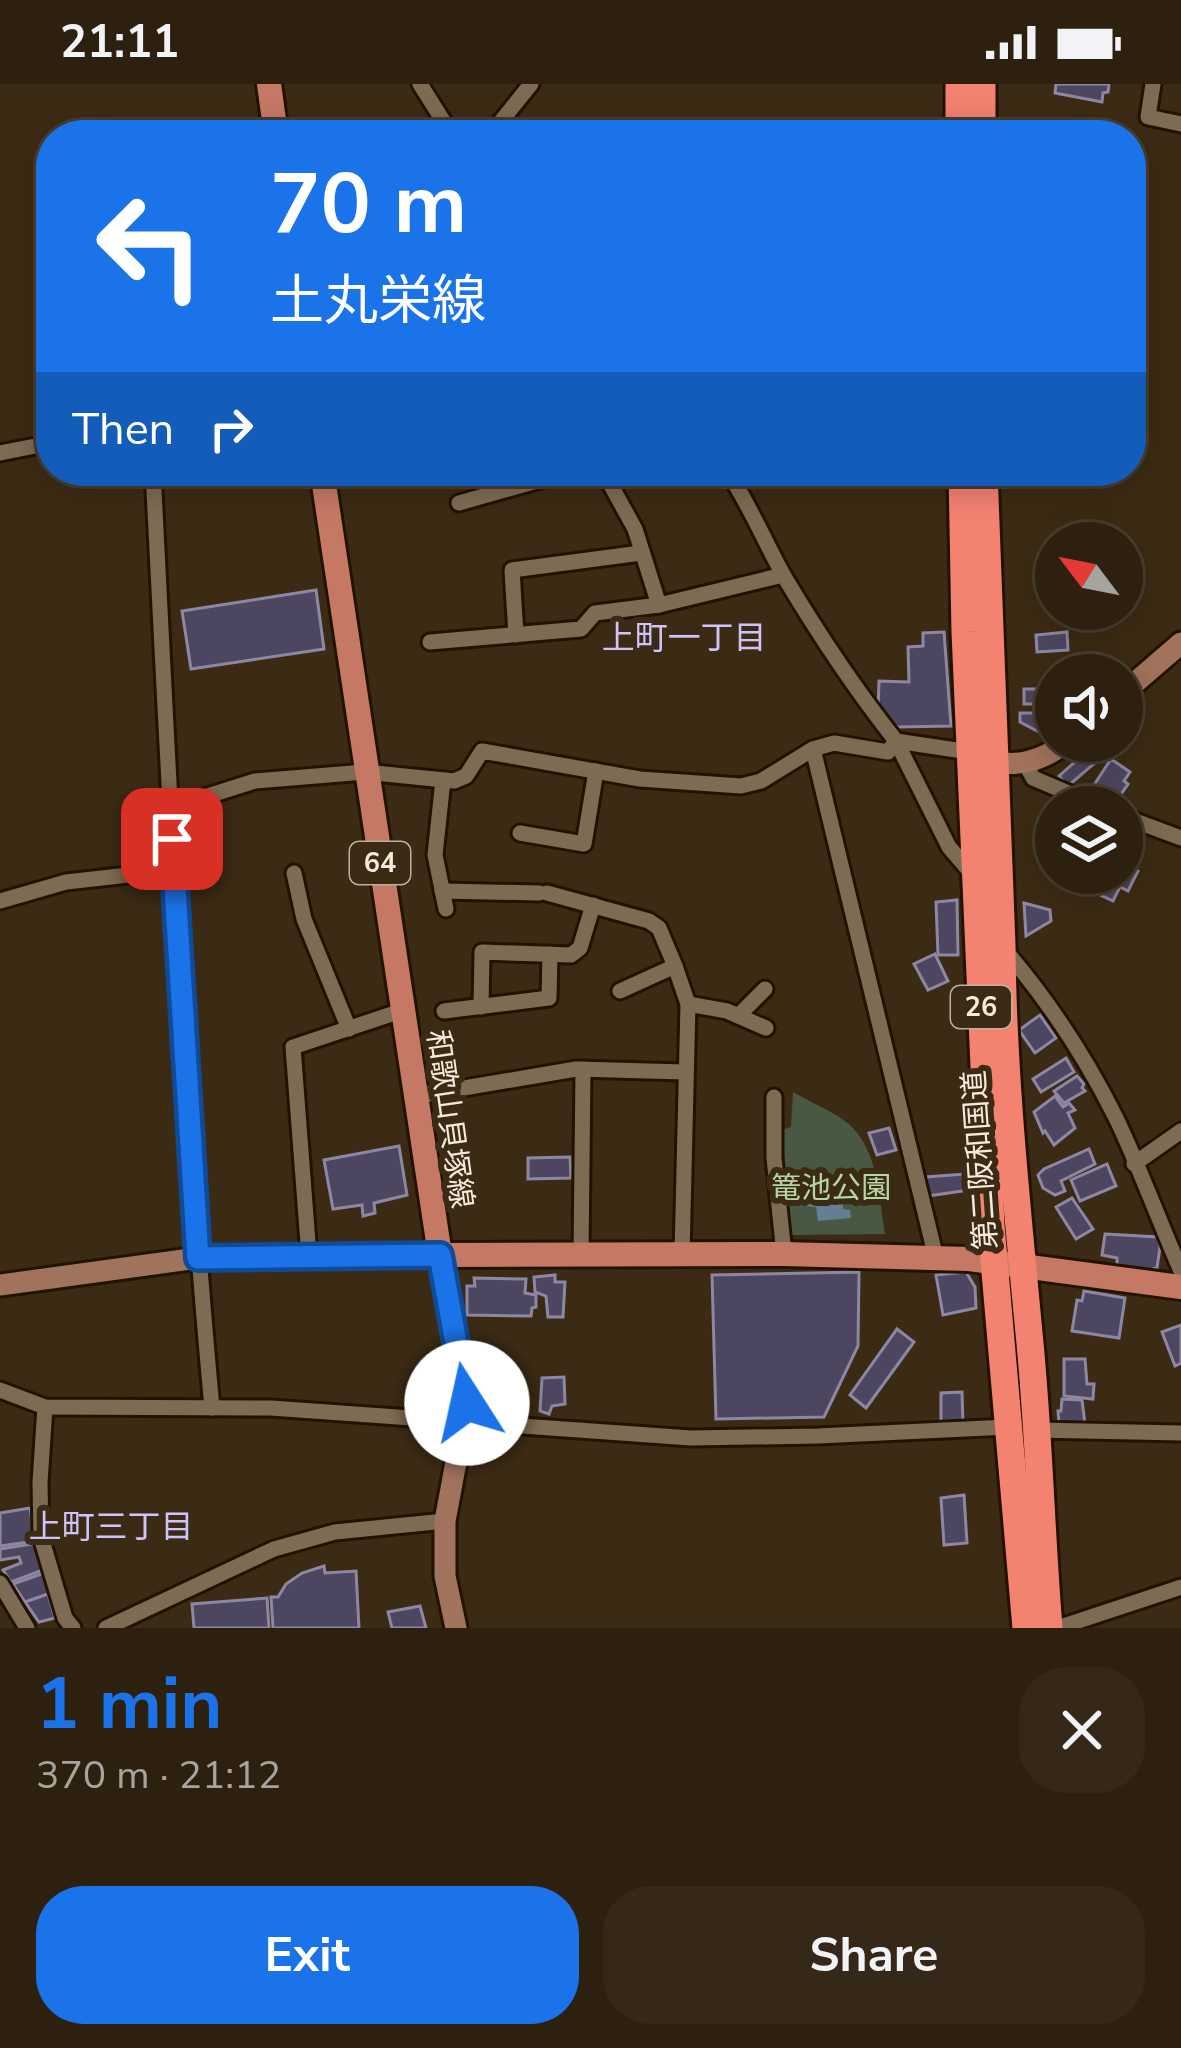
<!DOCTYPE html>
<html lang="en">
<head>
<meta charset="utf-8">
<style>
  body { margin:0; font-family:"Nunito Sans","Noto Sans JP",sans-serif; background:#352818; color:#f1f3f6; height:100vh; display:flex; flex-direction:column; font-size:45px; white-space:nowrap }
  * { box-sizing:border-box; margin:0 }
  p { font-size:39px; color:#a7a39e }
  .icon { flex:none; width:66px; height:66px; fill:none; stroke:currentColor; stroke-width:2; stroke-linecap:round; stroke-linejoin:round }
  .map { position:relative; height:1544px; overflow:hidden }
  .details { display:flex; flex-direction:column; background:#2d200f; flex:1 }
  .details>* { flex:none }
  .top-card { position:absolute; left:36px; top:36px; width:1110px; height:366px; border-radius:48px; box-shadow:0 6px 30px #0003,0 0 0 3px #483e2f; background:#1a73e8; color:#fff; overflow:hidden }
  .needle { width:78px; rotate:302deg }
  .controls { position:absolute; left:1035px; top:438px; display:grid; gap:24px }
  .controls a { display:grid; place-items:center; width:108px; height:108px; border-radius:50%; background:#2d200f; box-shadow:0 6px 30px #0003,0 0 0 3px #483e2f; font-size:60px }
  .pin { position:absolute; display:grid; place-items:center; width:102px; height:102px; color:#fff; margin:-51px; border-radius:24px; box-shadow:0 6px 18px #0006 }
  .me { position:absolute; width:132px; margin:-66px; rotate:350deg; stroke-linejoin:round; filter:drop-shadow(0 0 9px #0008) }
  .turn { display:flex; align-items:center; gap:42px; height:252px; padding:0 36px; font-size:54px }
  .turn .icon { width:156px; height:156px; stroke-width:2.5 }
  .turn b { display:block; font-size:84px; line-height:102px }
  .then { display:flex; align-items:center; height:114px; padding:0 36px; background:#0003; gap:24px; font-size:45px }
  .round { display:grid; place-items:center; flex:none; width:126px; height:126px; border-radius:48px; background:#352818 }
  .summary { display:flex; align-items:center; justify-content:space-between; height:204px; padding:0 36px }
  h1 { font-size:72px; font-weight:700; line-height:90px; color:#1a73e8 }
  .cta { display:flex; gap:24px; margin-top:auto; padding:24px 36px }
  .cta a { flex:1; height:138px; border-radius:48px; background:#1a73e8; color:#fff; font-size:48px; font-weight:700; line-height:138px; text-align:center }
  .cta a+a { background:#352818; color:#f1f3f6 }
  .status { display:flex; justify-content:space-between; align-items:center; height:84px; padding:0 60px; background:#2d200f; direction:ltr }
  .status svg { height:33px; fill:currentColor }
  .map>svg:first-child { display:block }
  .green { fill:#495843 }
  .water { fill:#657f92 }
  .building { fill:#4d4660; stroke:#8e87a3; stroke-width:3 }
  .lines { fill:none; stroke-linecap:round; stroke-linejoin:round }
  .street-casing { stroke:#221300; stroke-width:21 }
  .secondary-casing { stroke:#221300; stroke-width:27 }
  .primary-casing { stroke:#221300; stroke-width:30 }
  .highway-casing { stroke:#221300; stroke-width:33 }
  .street { stroke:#7e6b53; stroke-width:15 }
  .secondary { stroke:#a1725c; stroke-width:21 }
  .primary { stroke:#c57965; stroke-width:24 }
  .highway { stroke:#f48271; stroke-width:27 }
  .route-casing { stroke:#114b97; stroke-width:30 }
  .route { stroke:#1a73e8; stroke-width:21 }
  .labels { text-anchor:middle; stroke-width:12; stroke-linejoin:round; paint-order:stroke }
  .shield { fill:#3c2b14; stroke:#beb1a1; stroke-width:3 }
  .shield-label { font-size:27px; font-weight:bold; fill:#f5eadd }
  .street-label { font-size:30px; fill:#f5eadd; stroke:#3c2b14 }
  .park-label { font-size:30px; fill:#b5d5a7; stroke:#3c2b14 }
  .neighbourhood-label { font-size:33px; fill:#d0c3fc; stroke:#3c2b14 }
</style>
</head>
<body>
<div class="status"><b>21:11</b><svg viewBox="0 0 49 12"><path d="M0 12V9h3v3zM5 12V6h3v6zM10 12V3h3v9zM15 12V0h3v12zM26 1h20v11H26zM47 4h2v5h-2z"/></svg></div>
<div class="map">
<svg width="1181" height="1544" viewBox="0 0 1181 1544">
  <rect width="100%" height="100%" fill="#3c2b14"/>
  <!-- green -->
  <path class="green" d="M793,1008C811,1019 836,1028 851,1042C879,1070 879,1114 885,1150L791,1151L782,1046L791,1043Z"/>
  <!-- water -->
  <polygon class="water" points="833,1090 834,1100 843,1100 843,1125 850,1126 851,1134 818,1137 816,1123 805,1122 804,1091"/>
  <!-- building -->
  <g class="building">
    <polygon points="1056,0 1109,0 1108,8 1103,9 1102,18 1055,9"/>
    <polygon points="316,506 324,565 191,585 182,527"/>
    <polygon points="944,548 951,642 897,643 878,626 879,597 909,598 908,563 923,562 923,549"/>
    <polygon points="1067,548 1068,566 1037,568 1036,551"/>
    <rect x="1024" y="605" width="31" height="15"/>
    <polygon points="1020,629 1042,629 1045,651 1020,638"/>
    <polygon points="1094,661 1103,672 1068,702 1059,692"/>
    <polygon points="1111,675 1130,688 1124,697 1128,700 1115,719 1092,704"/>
    <polygon points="1056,762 1056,789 1101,789 1091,808 1041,783 1050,765 1054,767"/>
    <polygon points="1122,774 1131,778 1129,782 1138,787 1128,807 1120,803 1113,817 1096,809 1106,789 1122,789"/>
    <polygon points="957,816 958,871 938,871 936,818"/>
    <polygon points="1024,819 1050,826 1051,837 1026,852"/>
    <polygon points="935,870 948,897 928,906 914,880"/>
    <polygon points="1040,931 1056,954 1035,969 1019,946"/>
    <polygon points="1066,974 1074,988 1041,1008 1033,995"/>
    <polygon points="1077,992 1084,1000 1082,1004 1085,1007 1064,1019 1054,1007"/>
    <polygon points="1055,1012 1063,1023 1069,1019 1075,1026 1068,1029 1075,1044 1054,1061 1045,1047 1043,1049 1034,1028"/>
    <polygon points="889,1044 896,1066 877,1071 869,1049"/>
    <polygon points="399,1062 407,1111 374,1119 375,1129 363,1132 362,1121 333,1125 324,1076"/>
    <polygon points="1089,1065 1095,1080 1061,1097 1065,1107 1055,1111 1043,1104 1038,1091 1044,1085"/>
    <polygon points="570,1073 571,1094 528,1095 528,1074"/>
    <polygon points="1107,1080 1116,1102 1080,1117 1071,1096"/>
    <polygon points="965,1090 969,1106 928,1112 926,1093"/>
    <polygon points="1072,1114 1093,1145 1076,1155 1056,1123"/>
    <polygon points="1105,1150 1158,1153 1160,1163 1157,1184 1149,1186 1117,1182 1117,1174 1102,1171"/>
    <polygon points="859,1188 858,1262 824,1333 716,1335 712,1191"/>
    <polygon points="966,1188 975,1203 976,1224 943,1231 936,1191"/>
    <polygon points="555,1191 555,1198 565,1198 563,1233 548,1233 546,1212 535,1208 534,1193"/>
    <polygon points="474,1194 526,1195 525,1209 536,1211 536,1223 532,1224 531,1232 467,1231 467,1202 475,1202"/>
    <polygon points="1084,1207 1125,1214 1119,1254 1072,1247 1077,1216 1082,1217"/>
    <polygon points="1181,1241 1181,1279 1175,1282 1162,1248"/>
    <polygon points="897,1245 914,1258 866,1324 850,1311"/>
    <polygon points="1064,1275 1085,1275 1087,1300 1094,1300 1093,1315 1064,1312"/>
    <polygon points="564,1293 565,1320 552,1322 549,1330 540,1327 542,1294"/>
    <polygon points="962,1308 963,1340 941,1342 941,1309"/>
    <polygon points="1062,1315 1082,1316 1085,1340 1059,1339 1058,1327 1061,1327"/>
    <polygon points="964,1411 967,1459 944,1461 941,1414"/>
    <polygon points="30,1424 35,1457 0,1462 0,1429"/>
    <polygon points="38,1459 43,1486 11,1498 3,1486 21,1479 19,1473 0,1476 0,1465"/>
    <polygon points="324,1482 325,1489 356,1487 359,1544 273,1544 271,1513 278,1513 286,1500 302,1489"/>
    <polygon points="47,1488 52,1509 25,1518 13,1500"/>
    <polygon points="48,1510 55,1534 39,1538 25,1518"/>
    <polygon points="267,1514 269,1544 194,1544 192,1520"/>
    <polygon points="420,1522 426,1544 392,1544 388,1528"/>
  </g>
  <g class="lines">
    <defs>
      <g id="street">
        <polyline points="420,0 452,51"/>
        <polyline points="1153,0 1148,33 1181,40"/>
        <polyline points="490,51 531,0"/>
        <polyline points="0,369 51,359"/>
        <path d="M153,387C169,699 183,1012 212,1324"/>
        <polyline points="603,387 635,445 659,521"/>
        <path d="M727,387C750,421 765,459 785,494C819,551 855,605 896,657L970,668"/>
        <polyline points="459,419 572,387"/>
        <polyline points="516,551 512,486 641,469"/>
        <polyline points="430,558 581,545 595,529 659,521 783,491"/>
        <polyline points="813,665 936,1174"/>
        <polyline points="1025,679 1033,694 1101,723"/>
        <polyline points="443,696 435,771 446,825"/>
        <polyline points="170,724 255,697 365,688 454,697 466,692 482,667 640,695 741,702 761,697 813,665 834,659 888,668 896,657 949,763 973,791"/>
        <polyline points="1122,732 1181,754"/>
        <polyline points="520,749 584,760 596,687"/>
        <polyline points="294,789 304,835 349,945"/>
        <polyline points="442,807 539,809"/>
        <polyline points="547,809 649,837 659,844 675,882"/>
        <polyline points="0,817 66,798 173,786"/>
        <path d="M1004,865C1047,915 1086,974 1116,1034C1140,1084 1159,1137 1181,1187"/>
        <polyline points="620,907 675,882 688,920 682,1171"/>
        <polyline points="688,920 727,927 766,944"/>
        <polyline points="481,923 482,868 571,871 580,864 593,821"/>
        <polyline points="444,927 549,914 550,870"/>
        <polyline points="738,932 765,905"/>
        <polyline points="417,1012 576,985 685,988"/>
        <polyline points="774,1013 774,1074 784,1170"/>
        <polyline points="1134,1080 1181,1047"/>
        <polyline points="581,1170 583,985"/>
        <polyline points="309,1172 293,963 404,926"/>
        <polyline points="0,1306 45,1323 271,1324 691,1354 818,1352 1008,1343"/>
        <polyline points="45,1323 40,1398 41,1453 65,1534 73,1544"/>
        <polyline points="1036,1346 1181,1349"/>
        <polyline points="0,1499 27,1544"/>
        <polyline points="106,1544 274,1465 335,1448 445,1437"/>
        <polyline points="1057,1544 1181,1503"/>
      </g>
      <g id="secondary">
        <polyline points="1122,610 1181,559"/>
        <path d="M984,674C1013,686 1044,677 1067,657"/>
        <polyline points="0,1201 198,1174 440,1171 467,1319 445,1437 445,1492 456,1544"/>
      </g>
      <g id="primary">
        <polyline points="269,0 276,51"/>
        <path d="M322,387C359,649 403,910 440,1171L784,1170L969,1175L1181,1203"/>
      </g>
      <g id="highway">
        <polyline points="982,0 982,51"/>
        <polyline points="959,51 959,0"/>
        <polyline points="962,387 965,548 991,1142 1026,1544"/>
        <path d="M984,387L1002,862C1003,992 1017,1121 1029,1249C1039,1347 1041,1446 1049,1544"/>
      </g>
    </defs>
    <!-- street casing -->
    <use href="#street" class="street-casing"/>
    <!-- secondary casing -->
    <use href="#secondary" class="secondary-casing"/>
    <!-- primary casing -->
    <use href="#primary" class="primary-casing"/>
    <!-- highway casing -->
    <use href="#highway" class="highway-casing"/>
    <!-- street -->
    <use href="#street" class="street"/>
    <!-- secondary -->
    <use href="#secondary" class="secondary"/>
    <!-- primary -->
    <use href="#primary" class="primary"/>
    <!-- highway -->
    <use href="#highway" class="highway"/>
  </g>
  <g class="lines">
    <defs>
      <polyline id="route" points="172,755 198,1174 440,1171 467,1319"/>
    </defs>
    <!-- route casing -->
    <use href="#route" class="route-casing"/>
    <!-- route -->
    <use href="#route" class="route"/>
  </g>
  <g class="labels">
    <!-- shield labels -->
    <g class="shield">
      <rect x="350" y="758" width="60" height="42" rx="9"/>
      <rect x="951" y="902" width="60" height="42" rx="9"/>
    </g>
    <g class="shield-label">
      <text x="380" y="788">64</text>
      <text x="981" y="932">26</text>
    </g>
    <!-- street labels -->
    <g class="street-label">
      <text transform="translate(450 1035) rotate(82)" y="10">和歌山貝塚線</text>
      <text transform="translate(980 1076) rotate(-94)" y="10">第二阪和国道</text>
    </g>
    <!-- park labels -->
    <g class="park-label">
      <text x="831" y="1114">篭池公園</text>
    </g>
    <!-- neighbourhood labels -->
    <g class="neighbourhood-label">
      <text x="684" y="565">上町一丁目</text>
      <text x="111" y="1454">上町三丁目</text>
    </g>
  </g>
</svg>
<div class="controls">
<a><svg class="needle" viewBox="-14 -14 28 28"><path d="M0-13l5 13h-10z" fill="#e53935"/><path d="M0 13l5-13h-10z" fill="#a7a39e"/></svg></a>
<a><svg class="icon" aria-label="sound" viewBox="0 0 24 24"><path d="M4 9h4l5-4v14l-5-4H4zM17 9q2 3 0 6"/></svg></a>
<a><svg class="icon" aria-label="layers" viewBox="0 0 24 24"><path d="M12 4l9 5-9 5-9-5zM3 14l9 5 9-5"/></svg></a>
</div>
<div class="pin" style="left:172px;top:755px;background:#d93025"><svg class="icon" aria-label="arrive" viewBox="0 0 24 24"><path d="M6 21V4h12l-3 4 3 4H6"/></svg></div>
<svg class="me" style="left:467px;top:1319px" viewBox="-20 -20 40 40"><circle r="19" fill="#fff"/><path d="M0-13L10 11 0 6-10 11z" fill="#1a73e8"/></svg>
<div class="top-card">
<div class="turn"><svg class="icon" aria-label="left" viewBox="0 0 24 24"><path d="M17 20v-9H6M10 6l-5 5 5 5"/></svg><div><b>70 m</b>土丸栄線</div></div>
<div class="then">Then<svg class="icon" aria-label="right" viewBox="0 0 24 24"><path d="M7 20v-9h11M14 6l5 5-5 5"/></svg></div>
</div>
</div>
<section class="details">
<div class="summary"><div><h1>1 min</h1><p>370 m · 21:12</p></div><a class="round"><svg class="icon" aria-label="close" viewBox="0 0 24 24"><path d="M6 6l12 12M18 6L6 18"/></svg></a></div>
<div class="cta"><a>Exit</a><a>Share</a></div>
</section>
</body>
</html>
